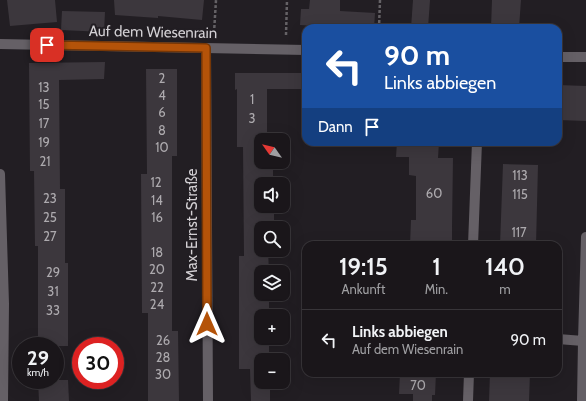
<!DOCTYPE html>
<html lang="de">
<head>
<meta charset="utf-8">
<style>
  body { margin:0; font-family:Cabin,sans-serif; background:#231f23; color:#f1f3f6; height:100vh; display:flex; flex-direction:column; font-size:15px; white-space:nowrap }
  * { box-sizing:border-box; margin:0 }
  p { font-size:13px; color:#9f9fa2 }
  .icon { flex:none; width:22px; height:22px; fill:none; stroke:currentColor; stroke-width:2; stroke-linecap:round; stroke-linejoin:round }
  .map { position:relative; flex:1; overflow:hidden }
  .drawer { position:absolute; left:302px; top:241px; width:260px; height:136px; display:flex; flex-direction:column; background:#1a161a; border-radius:12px; box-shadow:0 4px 16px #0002,0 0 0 1px #383539 }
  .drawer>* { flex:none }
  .top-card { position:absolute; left:302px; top:24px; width:260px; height:122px; border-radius:12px; box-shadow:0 4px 16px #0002,0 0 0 1px #383539; background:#1a4fa0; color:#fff; overflow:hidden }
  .needle { width:26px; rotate:304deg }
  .fabs { position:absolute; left:254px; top:133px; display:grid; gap:8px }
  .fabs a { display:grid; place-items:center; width:36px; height:36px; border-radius:8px; background:#1a161a; box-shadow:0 4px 16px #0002,0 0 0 1px #383539; font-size:20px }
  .speed { position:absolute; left:12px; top:337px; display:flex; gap:8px; font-size:20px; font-weight:700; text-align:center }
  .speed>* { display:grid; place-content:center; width:52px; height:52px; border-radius:50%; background:#1a161a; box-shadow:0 4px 16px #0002,0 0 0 1px #383539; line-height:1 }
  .speed small { font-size:10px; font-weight:400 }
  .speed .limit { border:6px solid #d22; background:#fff; color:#111 }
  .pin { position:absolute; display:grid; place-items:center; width:34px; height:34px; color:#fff; margin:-17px; border-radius:8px; box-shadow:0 2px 6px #0006 }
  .me { position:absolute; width:44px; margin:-22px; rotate:0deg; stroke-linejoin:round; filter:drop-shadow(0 0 3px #0008) }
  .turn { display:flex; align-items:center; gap:14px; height:84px; padding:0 16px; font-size:18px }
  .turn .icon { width:52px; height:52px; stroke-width:2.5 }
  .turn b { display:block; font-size:28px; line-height:34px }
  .then { display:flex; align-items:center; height:38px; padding:0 16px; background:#0003; gap:8px; font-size:15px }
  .eta { display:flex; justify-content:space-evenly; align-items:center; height:68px; text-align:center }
  .eta b { font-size:24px; font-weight:600; line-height:28px }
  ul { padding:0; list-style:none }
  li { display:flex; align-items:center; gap:12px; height:60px; padding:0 16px; border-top:1px solid #383539 }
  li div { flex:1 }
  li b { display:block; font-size:15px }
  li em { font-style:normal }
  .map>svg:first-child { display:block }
  .building { fill:#3c373d }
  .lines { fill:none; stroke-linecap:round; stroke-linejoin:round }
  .path { stroke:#656266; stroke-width:2.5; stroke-dasharray:3 2; stroke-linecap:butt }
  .street { stroke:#656066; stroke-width:10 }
  .route-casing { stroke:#753606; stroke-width:10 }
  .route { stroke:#b45309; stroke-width:7 }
  .labels { text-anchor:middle; stroke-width:4; stroke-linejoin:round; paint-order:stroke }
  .number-label { font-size:13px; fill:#adaaae }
  .street-label { font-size:15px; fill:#d3d0d4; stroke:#221e23 }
</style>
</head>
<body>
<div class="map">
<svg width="586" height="401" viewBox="0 0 586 401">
  <rect width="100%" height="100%" fill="#221e23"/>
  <!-- building -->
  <g class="building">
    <polygon points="7,0 55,0 57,22 10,26"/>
    <polygon points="114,0 204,0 202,20 158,16 158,18 115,15"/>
    <polygon points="310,0 340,0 340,11 375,13 374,28 350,28 300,25 301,9 309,9"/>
    <polygon points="413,0 430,0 428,28 411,28"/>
    <polygon points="492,0 521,0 519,28 491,28"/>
    <polygon points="62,11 105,12 104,32 61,30"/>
    <polygon points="105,62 104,79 59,80 60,189 65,189 65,263 68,263 68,346 38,346 38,246 35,246 34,171 30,171 29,63"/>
    <polygon points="146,69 177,69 177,156 172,156 172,331 178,331 179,401 148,401 148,313 142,313 141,174 147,174"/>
    <polygon points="235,73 306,73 306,89 267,89 267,140 261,140 261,162 267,162 267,164 273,163 273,184 261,184 261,206 274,206 274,228 261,228 261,250 268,250 269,272 261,272 261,294 269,294 269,316 261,316 261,338 269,338 269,360 261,360 261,382 270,382 270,401 251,401 250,369 239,369 239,256 244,256 243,147 237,147 237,89 235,90"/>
    <polygon points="558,85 586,86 586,121 558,120"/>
    <polygon points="397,142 439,142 438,158 453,158 452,227 452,241 449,241 449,245 410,245 411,220 416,220 416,176 409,175 409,157 396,157"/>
    <polygon points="503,164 538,165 536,245 500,245"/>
    <polygon points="400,373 436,373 435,395 432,395 432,401 413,401 413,394 399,394"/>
    <polygon points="490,373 530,373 529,401 489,401"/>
    <polygon points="38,380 68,380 69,401 39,401"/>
  </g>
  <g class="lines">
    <!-- path -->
    <g class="path">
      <polyline points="379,28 380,0"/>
      <polyline points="214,33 216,0"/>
      <polyline points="286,35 287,0"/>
    </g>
    <!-- street -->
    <g class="street">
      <polyline points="0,44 306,50"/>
      <polyline points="206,48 208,401"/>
      <polyline points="558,57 586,57"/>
      <polyline points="0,174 4,304 3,401"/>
      <polyline points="473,245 477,142"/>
      <polyline points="558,339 583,341 586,237"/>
      <polyline points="468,401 469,373"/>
      <polyline points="582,401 583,341"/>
    </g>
  </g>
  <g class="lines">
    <defs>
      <polyline id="route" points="47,45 206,48 207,324"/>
    </defs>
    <!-- route casing -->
    <use href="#route" class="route-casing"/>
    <!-- route -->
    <use href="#route" class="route"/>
  </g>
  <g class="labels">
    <!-- number labels -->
    <g class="number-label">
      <text x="162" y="83">2</text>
      <text x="44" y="92">13</text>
      <text x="162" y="100">4</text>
      <text x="252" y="104">1</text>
      <text x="44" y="109">15</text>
      <text x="162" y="117">6</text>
      <text x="252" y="123">3</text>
      <text x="44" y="128">17</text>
      <text x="162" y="135">8</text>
      <text x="44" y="147">19</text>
      <text x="162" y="152">10</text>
      <text x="45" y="166">21</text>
      <text x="520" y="180">113</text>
      <text x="156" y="187">12</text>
      <text x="434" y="198">60</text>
      <text x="520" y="199">115</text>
      <text x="50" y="203">23</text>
      <text x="157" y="205">14</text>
      <text x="50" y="222">25</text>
      <text x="157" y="222">16</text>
      <text x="519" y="237">117</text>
      <text x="50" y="241">27</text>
      <text x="157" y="257">18</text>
      <text x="157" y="274">20</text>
      <text x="53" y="277">29</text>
      <text x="157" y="292">22</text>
      <text x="53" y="296">31</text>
      <text x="157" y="309">24</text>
      <text x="53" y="315">33</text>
      <text x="163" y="345">26</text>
      <text x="163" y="362">28</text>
      <text x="163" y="379">30</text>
      <text x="418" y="390">70</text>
    </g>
    <!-- street labels -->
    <g class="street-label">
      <text transform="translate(153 32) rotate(1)" y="5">Auf dem Wiesenrain</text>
      <text transform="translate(192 225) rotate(-90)" y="5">Max-Ernst-Straße</text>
    </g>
  </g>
</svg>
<div class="fabs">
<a><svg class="needle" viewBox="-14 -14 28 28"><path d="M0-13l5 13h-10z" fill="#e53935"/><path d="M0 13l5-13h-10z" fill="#9f9fa2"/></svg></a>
<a><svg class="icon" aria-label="sound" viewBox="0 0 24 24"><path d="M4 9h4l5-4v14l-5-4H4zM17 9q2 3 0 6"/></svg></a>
<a><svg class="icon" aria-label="search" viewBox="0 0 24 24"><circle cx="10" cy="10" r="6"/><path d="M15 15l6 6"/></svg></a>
<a><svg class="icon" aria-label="layers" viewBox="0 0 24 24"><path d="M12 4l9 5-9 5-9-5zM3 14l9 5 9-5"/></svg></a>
<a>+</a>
<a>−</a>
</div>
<div class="speed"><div>29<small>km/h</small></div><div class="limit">30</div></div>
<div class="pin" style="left:47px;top:45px;background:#d93025"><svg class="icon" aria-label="arrive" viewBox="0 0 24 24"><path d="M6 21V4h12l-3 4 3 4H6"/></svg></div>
<svg class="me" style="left:207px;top:324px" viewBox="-20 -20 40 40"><path d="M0-17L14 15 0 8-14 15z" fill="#b45309" stroke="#fff" stroke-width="4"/></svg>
<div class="top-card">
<div class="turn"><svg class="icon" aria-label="left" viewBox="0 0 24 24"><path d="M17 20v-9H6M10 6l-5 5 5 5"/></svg><div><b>90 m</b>Links abbiegen</div></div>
<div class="then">Dann<svg class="icon" aria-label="arrive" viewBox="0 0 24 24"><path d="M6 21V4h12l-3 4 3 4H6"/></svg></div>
</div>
<section class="drawer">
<div class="eta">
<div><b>19:15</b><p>Ankunft</p></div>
<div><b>1</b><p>Min.</p></div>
<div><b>140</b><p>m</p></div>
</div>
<ul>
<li><svg class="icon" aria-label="left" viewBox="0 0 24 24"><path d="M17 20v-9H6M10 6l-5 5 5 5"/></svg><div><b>Links abbiegen</b><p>Auf dem Wiesenrain</p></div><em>90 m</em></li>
</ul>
</section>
</div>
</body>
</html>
